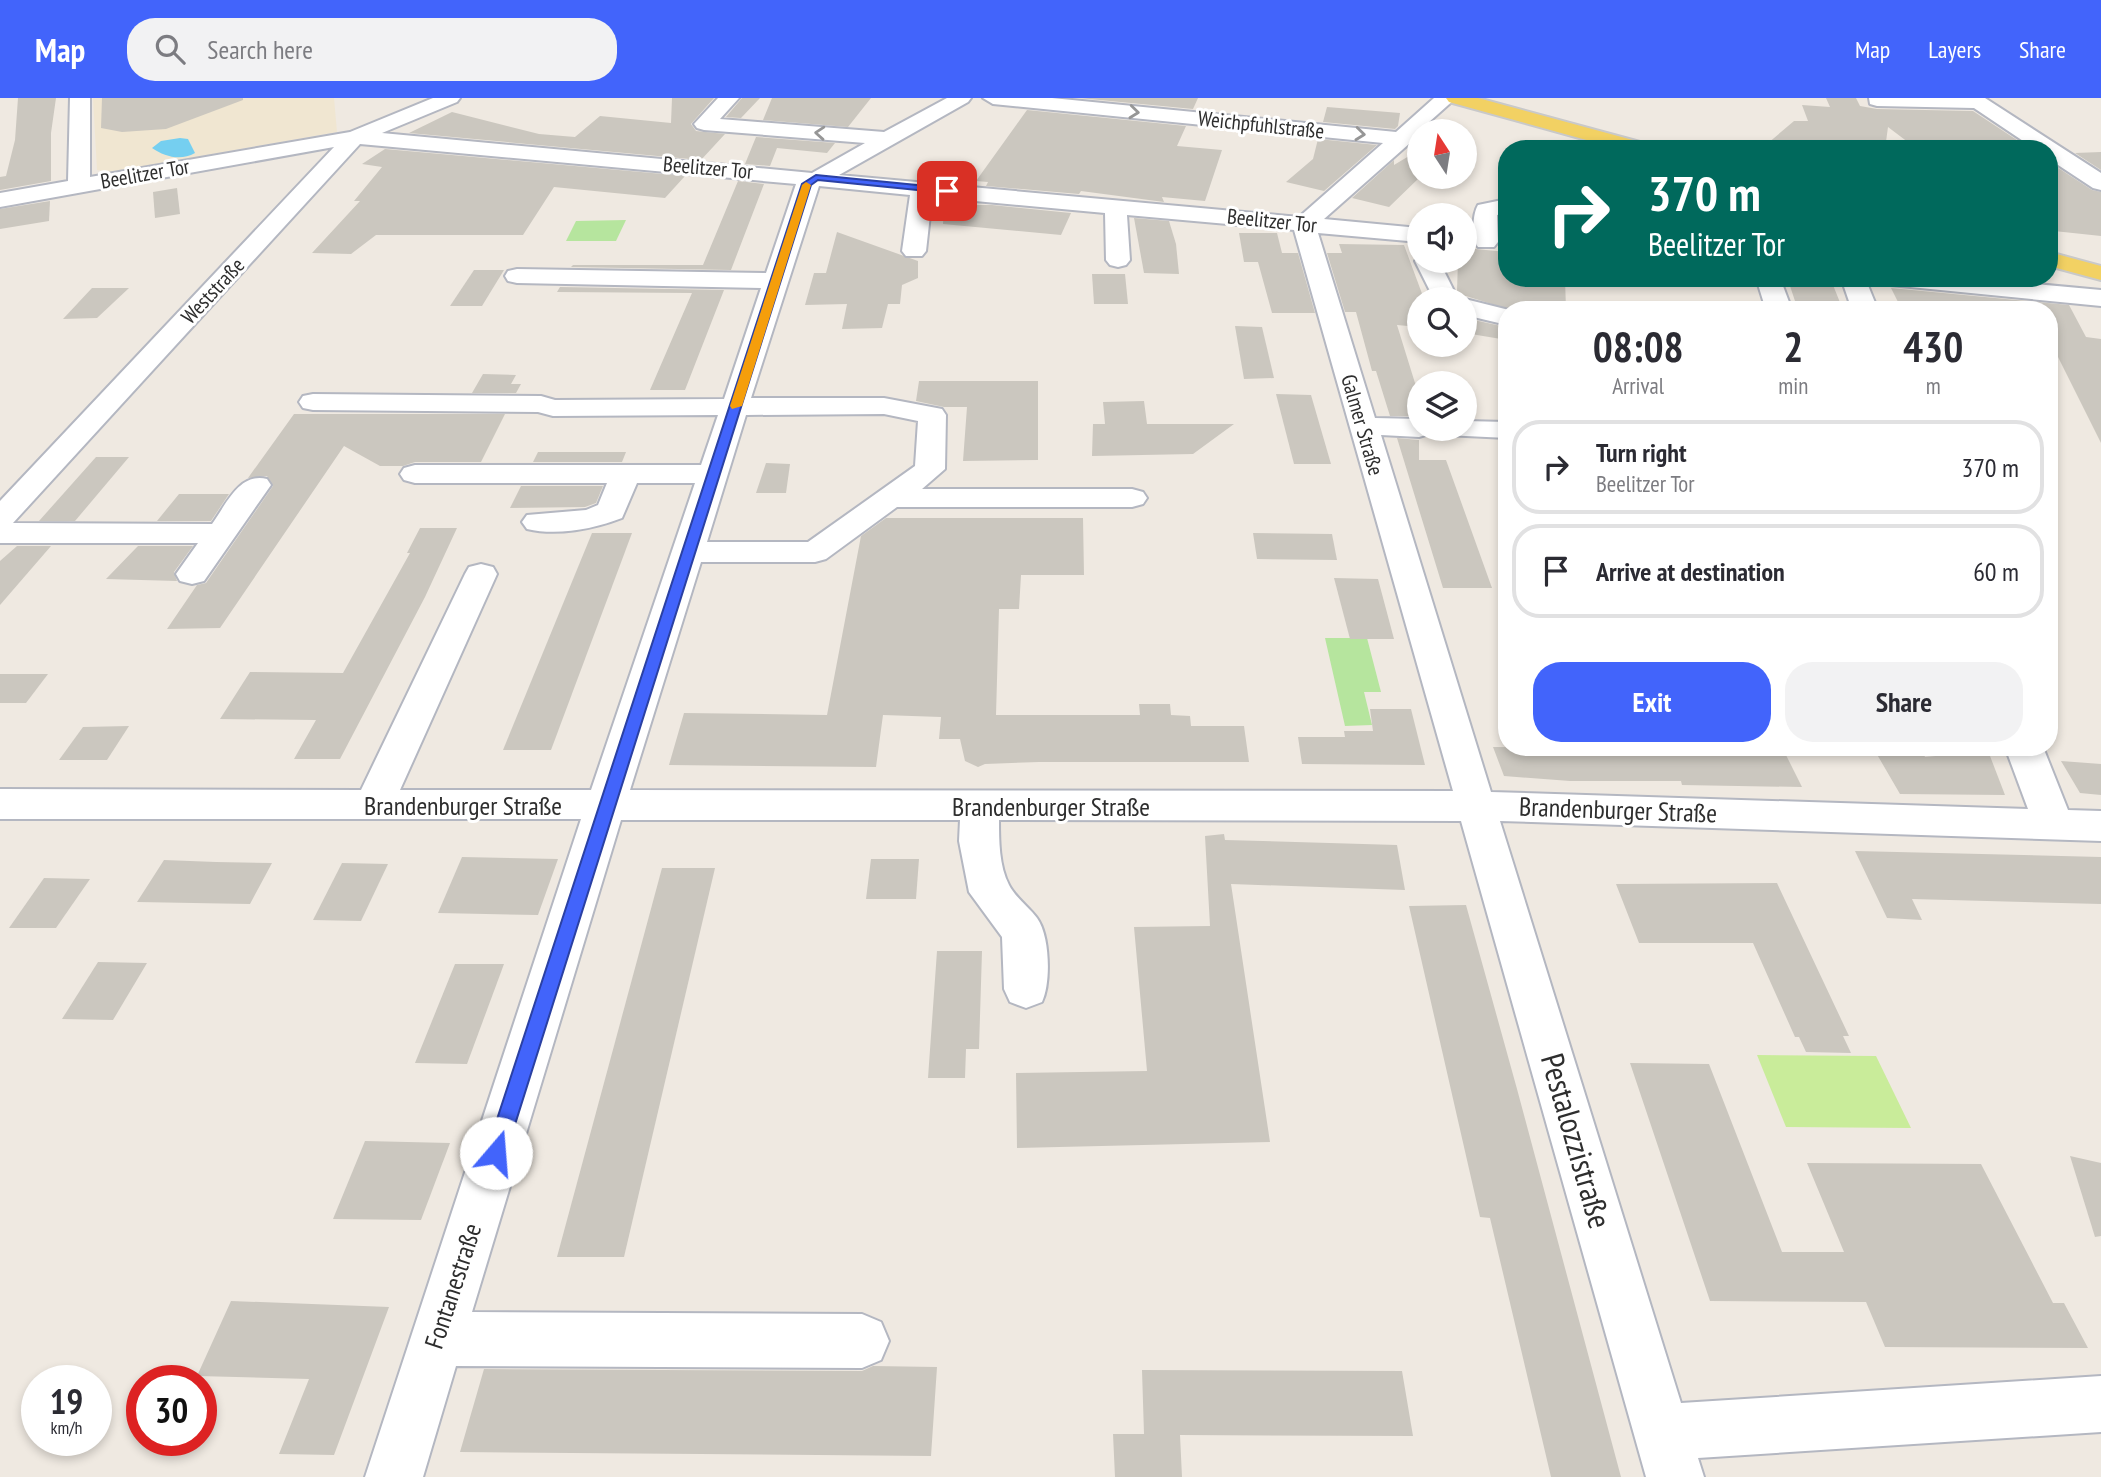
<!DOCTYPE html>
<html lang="en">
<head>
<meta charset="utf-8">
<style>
  body { margin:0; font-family:"PT Sans Narrow",sans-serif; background:#f2f2f3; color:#2b2b33; height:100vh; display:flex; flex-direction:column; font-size:26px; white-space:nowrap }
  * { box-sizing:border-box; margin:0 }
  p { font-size:23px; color:#7c7c81 }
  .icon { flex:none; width:38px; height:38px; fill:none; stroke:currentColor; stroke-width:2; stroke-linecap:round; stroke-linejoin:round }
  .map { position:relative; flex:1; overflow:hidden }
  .side { position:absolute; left:1498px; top:203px; width:560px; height:455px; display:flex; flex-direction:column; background:#fff; border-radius:28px; box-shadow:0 4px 10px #0003 }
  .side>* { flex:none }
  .guide { position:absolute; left:1498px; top:42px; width:560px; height:147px; border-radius:28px; box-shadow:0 4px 10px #0003; background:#00695c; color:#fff; overflow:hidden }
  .needle { width:46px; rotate:348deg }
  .tools { position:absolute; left:1407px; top:21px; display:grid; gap:14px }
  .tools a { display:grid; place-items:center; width:70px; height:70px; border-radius:50%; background:#fff; box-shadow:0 4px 10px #0003; font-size:35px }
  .speed { position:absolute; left:21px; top:1267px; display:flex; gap:14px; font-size:35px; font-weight:700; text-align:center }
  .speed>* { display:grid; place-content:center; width:91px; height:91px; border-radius:50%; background:#fff; box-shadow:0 4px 10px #0003; line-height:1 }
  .speed small { font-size:18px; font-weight:400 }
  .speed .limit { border:10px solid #d22; background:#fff; color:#111 }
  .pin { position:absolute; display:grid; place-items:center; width:60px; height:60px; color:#fff; margin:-30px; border-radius:14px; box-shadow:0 4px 10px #0006 }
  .me { position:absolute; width:77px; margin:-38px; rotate:18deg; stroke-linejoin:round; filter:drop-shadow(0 0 5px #0008) }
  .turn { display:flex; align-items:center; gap:24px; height:147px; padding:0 35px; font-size:32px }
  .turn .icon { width:91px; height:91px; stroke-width:2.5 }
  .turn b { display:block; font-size:49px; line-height:60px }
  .eta { display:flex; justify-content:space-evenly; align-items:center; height:119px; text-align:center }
  .eta b { font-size:42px; font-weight:700; line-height:49px }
  .button { display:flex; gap:14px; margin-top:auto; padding:14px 35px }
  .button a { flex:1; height:80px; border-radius:28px; background:#4264fb; color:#fff; font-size:28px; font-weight:700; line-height:80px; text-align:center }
  .button a+a { background:#f2f2f3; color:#2b2b33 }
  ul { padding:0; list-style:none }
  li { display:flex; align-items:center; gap:21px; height:94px; margin:0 14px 10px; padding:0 21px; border:4px solid #e1e1e2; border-radius:28px }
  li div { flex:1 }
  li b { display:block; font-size:26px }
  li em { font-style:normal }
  header { display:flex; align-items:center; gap:42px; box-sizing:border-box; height:98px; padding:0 35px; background:#4264fb; color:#fff }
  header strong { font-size:33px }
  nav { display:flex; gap:38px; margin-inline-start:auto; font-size:24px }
  .search { width:490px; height:63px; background:#f2f2f3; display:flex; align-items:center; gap:18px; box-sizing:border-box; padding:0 24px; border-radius:28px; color:#7c7c81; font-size:26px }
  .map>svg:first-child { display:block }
  .education { fill:#f0e6d1 }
  .green { fill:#b6e59e }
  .pitch { fill:#c9ec9a }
  .water { fill:#75cff0 }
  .building { fill:#cbc7bf }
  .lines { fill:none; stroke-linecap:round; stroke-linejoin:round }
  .minor-casing { stroke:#b4b7c1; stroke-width:4 }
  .major-casing { stroke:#c9c9c9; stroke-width:4 }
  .minor { fill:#fff; fill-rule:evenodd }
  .major { fill:#f2d163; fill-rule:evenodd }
  .oneway { stroke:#969696 }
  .route { fill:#4264fb; stroke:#2b41a3; stroke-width:2 }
  .slow { fill:#f59e0b }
  .labels { text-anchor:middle; stroke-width:6; stroke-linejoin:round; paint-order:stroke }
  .far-street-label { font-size:21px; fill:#2e2e2e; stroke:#fff }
  .street-label { font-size:26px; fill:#2e2e2e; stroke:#fff }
  .near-street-label { font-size:32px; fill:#2e2e2e; stroke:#fff }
</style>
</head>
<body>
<header>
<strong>Map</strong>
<div class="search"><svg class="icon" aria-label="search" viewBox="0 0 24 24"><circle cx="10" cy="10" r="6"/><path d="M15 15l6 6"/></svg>Search here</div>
<nav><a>Map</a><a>Layers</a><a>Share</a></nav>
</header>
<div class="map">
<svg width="2101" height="1379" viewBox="0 0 2101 1379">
  <rect width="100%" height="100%" fill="#efe9e1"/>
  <!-- education -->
  <polygon class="education" points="93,0 334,0 337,34 111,74 97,72"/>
  <!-- green -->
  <g class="green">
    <polygon points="626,122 616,143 566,143 576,123"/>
    <polygon points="1325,540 1367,540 1381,594 1364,594 1372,627 1345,628"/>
  </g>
  <!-- pitch -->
  <polygon class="pitch" points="1757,957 1876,958 1911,1030 1786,1029"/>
  <!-- water -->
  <path class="water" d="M180,40L188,41L195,55C181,63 165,59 152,50L161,43Z"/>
  <!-- building -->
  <g class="building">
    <polygon points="18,0 56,0 51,35 51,83 0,92 0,79 6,78 15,42"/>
    <polygon points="102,0 243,0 243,2 166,31 122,34 101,30"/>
    <polygon points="672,0 714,0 691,26 696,33 725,36 701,62 409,35 452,14 539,36 575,39 600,18 671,25"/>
    <polygon points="742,0 760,0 741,20 726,19"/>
    <polygon points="772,0 871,0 848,29 763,22"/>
    <polygon points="1079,0 1198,0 1193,11"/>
    <polygon points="1826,0 1856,0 1860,8 1877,11 1973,13 2026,48 1917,51 1888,29 1885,51 1761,51 1794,23 1808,23 1802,7 1830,9"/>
    <polygon points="1327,9 1400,15 1398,28 1395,31 1323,24"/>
    <polygon points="1027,12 1186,28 1177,48 1222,52 1205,103 1162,99 1164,104 1081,93 1079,96 986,88 988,84 976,83"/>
    <polygon points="756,39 835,45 827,55 777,50 770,68 745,66"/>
    <polygon points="1318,41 1377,47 1324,93 1286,84 1313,61"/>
    <polygon points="385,51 685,78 665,100 554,89 523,137 376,137 351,156 312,155 360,103 354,103 382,69 362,66"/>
    <polygon points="1419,52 1420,79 1389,109 1352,100 1394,62 1394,67"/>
    <polygon points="2101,54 2101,72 2075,55"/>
    <polygon points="2049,64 2092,92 2101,94 2101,138 2054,133 2049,123"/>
    <polygon points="738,83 764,86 731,172 571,169 573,167 703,167"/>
    <polygon points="177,90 180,116 155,120 153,94"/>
    <polygon points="50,103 49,123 0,131 0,111"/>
    <polygon points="944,107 992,107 1071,115 1061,137 943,126"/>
    <polygon points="1134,120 1169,123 1176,146 1179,176 1144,175"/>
    <polygon points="837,134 918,163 918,180 902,187 900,206 888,206 882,230 842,231 847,206 805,207 814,175 826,175"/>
    <polygon points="1239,135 1277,135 1282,155 1298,155 1315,215 1272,215 1258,164 1244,164"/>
    <polygon points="1339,146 1404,147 1424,201 1419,201 1419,229 1397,227 1419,298 1419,318 1390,318 1376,273 1372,273 1356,214 1345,214 1327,155 1342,155"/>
    <polygon points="1465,150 1507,154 1507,180 1565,180 1566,212 1511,212 1466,198 1461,201 1457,193 1458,163 1465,163"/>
    <polygon points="474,172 504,172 482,208 450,208"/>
    <polygon points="1092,176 1125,176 1128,206 1094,206"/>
    <polygon points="1788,182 1833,187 1843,212 1798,212"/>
    <polygon points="560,189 724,192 685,292 650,292 692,195 557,194"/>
    <polygon points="92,190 129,190 97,220 63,221"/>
    <polygon points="1891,190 2069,207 2086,239 2101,241 2101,345 2049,241 2049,212 1902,212"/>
    <polygon points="1465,220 1501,228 1501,241 1465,235"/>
    <polygon points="1235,228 1262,229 1274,280 1244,281"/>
    <polygon points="483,276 516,277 511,286 521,286 516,295 472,295"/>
    <polygon points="919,283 1038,283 1038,362 963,363 967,309 944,309 916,303"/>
    <polygon points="1276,296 1311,297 1331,366 1294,366"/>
    <polygon points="1144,303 1147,326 1234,326 1193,356 1092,358 1093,326 1105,326 1103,304"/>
    <polygon points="294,316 505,316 481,364 415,364 403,368 380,368 344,348 220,530 167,531 197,487 206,485 273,388 267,378 248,380"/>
    <polygon points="1397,340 1419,342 1419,362 1446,362 1492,490 1443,490"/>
    <polygon points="538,354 626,354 622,364 533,364"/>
    <polygon points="96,359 129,359 75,423 39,423"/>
    <polygon points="766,365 790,366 786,395 756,395"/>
    <polygon points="521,388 603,388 596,405 585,409 510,410"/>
    <polygon points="179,396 229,396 211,423 157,423"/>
    <polygon points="886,420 1083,420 1084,477 1021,477 1019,511 999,511 996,617 1140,617 1139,606 1170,606 1171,617 1190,618 1191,628 1244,628 1249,664 1039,664 985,666 978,669 965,663 960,641 939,641 941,619 883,617 876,669 669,667 684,615 827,617 861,438"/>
    <polygon points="420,430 457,430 425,499 340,661 294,661 316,622 220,621 250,574 343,575 410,455 407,455"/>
    <polygon points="592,435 632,435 551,652 503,652"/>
    <polygon points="1253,435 1332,436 1337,462 1257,461"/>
    <polygon points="17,448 51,448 0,507 0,463"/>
    <polygon points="138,448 193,448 174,474 177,483 106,481"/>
    <polygon points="1334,480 1378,481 1394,541 1350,541"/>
    <polygon points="0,576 48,576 26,605 0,605"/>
    <polygon points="1370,611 1411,611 1425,667 1302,666 1298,639 1345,639 1344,633 1373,633"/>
    <polygon points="129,628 107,662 59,662 83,629"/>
    <polygon points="1493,649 1783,651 1802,689 1682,687 1681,683 1570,683 1504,678"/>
    <polygon points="1875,653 1923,654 1925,659 1956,656 1990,658 2005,697 1900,696"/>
    <polygon points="2061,663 2101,666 2101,697 2080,695"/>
    <polygon points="1224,736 1225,742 1397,747 1405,792 1231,786 1270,1044 1017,1050 1016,975 1147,973 1134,829 1210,828 1205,738"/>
    <polygon points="1855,753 2101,759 2101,806 1912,801 1922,822 1887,820"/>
    <polygon points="462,759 558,761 538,817 438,815"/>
    <polygon points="871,761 919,761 916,801 866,801"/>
    <polygon points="164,762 216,764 272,765 250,806 137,804"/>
    <polygon points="342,765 388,766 361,823 313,822"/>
    <polygon points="662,770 715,770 624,1159 557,1159"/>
    <polygon points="44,780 90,781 56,830 9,830"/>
    <polygon points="1777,785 1849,938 1843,938 1851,955 1806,954 1799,939 1795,939 1753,845 1639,845 1616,786"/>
    <polygon points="1466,807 1517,991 1621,1379 1551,1379 1490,1120 1480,1119 1409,808"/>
    <polygon points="937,853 982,853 979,951 966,951 965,980 928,980"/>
    <polygon points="98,864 147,865 113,922 62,921"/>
    <polygon points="455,866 504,866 467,966 415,965"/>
    <polygon points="1630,965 1709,966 1782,1154 1844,1154 1807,1065 1981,1066 2053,1205 2064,1205 2088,1250 1885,1249 1866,1204 1710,1203"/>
    <polygon points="365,1043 450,1045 421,1122 333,1121"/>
    <polygon points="2070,1058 2101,1065 2101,1138 2095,1139"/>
    <polygon points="231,1203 389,1209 334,1357 279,1356 309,1281 197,1278"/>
    <polygon points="873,1268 937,1269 931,1358 460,1354 484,1271 862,1273"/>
    <polygon points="1142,1272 1402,1273 1413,1338 1180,1337 1182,1379 1115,1379 1113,1336 1144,1336"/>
  </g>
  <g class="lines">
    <defs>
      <g id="minor">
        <path d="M70,0H90V79L350,34L433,0H460L457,4L382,35L812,75L865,45L704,32L697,30L694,26L718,0H739L720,21L884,34L947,0H971L968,4L839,77L1299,119L1383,45L993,6L983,0H1052L1396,34L1434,0H1456L1419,33L1410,45L1324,121L1419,130V144L1318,135L1375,320L1419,321V331H1433L1429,336L1419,339L1381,337L1491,694L2028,711L2005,649H2043L2068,712L2101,713V743L1500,723L1681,1305L2101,1278V1334L1698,1360L1704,1379H1646L1461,723L999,722C999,742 999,768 1009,787C1015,799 1029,809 1037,820C1050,838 1051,885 1042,904L1026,910L1010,904L1004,891L1002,839L969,794L959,743L960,722H621L472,1214L862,1216L881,1224L889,1243L881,1262L862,1270L456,1268L423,1379H365L581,721H0V691L361,692L465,476L469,469L481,466L493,469L497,476L400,692H591L695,385H637L622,420C594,431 557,438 527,431L522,424L527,417L586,412L598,407L607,385H415L404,382L400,376L404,370L415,367H701L718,317L553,318L538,314L313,312L303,310L299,304L303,298L313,296L541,298L555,302L724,301L761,190L517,185L508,183L505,178L508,173L517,171L766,175L796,86L360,46L13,425L212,426C226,407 239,374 267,381L271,387L204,483L192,486L180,483L176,476L198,445H0V403L334,49L0,109V95L68,83ZM819,88L910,97L902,153L906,158H922L926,153L932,99L1105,115L1106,162L1110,167L1118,169L1126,167L1130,162L1127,117L1294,132L1453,693L630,692L701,464H815L826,461L897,409H1132L1143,406L1147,400L1143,394L1132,391H922L945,371L946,317L942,311L884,300H751ZM884,316L918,323L915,368L808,444H707L746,317Z"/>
        <polygon points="1869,0 1985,0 2101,75 2101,92 2093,90 2049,61 2049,51 2035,51 1974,10 1877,8 1870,6"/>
        <path d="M1507,101V115L1497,117L1498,144L1494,149H1478C1472,140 1472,117 1478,107Z"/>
        <polygon points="1419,158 1419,163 1439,163 1458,201 1434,201 1415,163"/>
        <polygon points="1756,180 1780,180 1792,212 1766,212"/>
        <polygon points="1841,180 1865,180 1878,212 1852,212"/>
        <polygon points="1878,180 1971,180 2101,192 2101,208 1890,187 1881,185"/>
        <polygon points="1465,201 1509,212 1507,227 1465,217"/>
        <polygon points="1465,323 1507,324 1507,340 1445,337 1441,331 1465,331"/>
      </g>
      <g id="major">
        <polygon points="1446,0 1478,0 1651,47 1654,51 1619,51 1449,4"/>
        <polygon points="2049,154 2101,168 2101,182 2049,168"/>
      </g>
    </defs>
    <!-- minor casing -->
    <use href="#minor" class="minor-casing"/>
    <!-- major casing -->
    <use href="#major" class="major-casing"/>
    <!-- minor -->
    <use href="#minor" class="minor"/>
    <!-- major -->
    <use href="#major" class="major"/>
  </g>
  <!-- one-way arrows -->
  <defs><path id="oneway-chevron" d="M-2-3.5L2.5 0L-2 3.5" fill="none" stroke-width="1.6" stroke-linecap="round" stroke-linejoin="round" transform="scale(1.75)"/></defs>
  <g class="oneway">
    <use href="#oneway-chevron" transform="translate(1134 14) rotate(6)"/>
    <use href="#oneway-chevron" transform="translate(820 35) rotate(-176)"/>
    <use href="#oneway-chevron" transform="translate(1360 36) rotate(6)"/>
  </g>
  <!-- route -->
  <polygon class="route" points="816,77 947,90 952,93 947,95 818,82 811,87 506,1055 503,1061 496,1064 489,1061 486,1055 802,86"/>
  <!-- slow -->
  <polygon class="slow" points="806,84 811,87 742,308 732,311 730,308 802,87"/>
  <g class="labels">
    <!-- far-street labels -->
    <g class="far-street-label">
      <text transform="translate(1261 27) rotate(6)" y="7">Weichpfuhlstraße</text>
      <text transform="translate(708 70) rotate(5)" y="7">Beelitzer Tor</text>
      <text transform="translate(145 76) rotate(-10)" y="7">Beelitzer Tor</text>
      <text transform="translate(1272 123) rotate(6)" y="7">Beelitzer Tor</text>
      <text transform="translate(213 193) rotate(-47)" y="7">Weststraße</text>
      <text transform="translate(1362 327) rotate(74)" y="7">Galmer Straße</text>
    </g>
    <!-- street labels -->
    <g class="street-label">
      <text x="463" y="717">Brandenburger Straße</text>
      <text x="1051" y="718">Brandenburger Straße</text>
      <text transform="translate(1618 712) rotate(2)" y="9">Brandenburger Straße</text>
      <text transform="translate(453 1188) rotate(-72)" y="9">Fontanestraße</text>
    </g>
    <!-- near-street labels -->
    <g class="near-street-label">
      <text transform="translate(1576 1043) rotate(74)" y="11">Pestalozzistraße</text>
    </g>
  </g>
</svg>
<div class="tools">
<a><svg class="needle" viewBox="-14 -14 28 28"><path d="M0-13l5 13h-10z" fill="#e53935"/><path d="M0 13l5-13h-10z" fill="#7c7c81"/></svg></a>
<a><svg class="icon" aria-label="sound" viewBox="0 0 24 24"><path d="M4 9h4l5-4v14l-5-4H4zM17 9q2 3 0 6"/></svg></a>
<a><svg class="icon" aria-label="search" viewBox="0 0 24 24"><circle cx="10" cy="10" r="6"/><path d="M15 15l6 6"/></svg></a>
<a><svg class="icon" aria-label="layers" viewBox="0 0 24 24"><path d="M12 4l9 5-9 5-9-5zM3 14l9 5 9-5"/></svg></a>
</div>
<div class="speed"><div>19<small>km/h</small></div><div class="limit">30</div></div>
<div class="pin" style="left:947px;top:93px;background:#d93025"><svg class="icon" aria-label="arrive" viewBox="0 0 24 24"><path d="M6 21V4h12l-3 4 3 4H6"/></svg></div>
<svg class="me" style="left:496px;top:1055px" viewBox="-20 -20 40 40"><circle r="19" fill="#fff"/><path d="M0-13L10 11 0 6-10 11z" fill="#4264fb"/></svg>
<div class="guide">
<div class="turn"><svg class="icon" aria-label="right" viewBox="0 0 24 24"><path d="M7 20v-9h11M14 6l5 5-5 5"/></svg><div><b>370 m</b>Beelitzer Tor</div></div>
</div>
<section class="side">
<div class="eta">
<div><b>08:08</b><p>Arrival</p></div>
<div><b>2</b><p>min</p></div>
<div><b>430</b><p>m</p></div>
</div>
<ul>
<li><svg class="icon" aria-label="right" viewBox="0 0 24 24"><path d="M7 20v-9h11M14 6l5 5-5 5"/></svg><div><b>Turn right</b><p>Beelitzer Tor</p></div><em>370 m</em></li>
<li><svg class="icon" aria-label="arrive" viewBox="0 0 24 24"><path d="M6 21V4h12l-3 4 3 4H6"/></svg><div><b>Arrive at destination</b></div><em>60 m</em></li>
</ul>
<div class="button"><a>Exit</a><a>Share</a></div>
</section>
</div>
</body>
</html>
